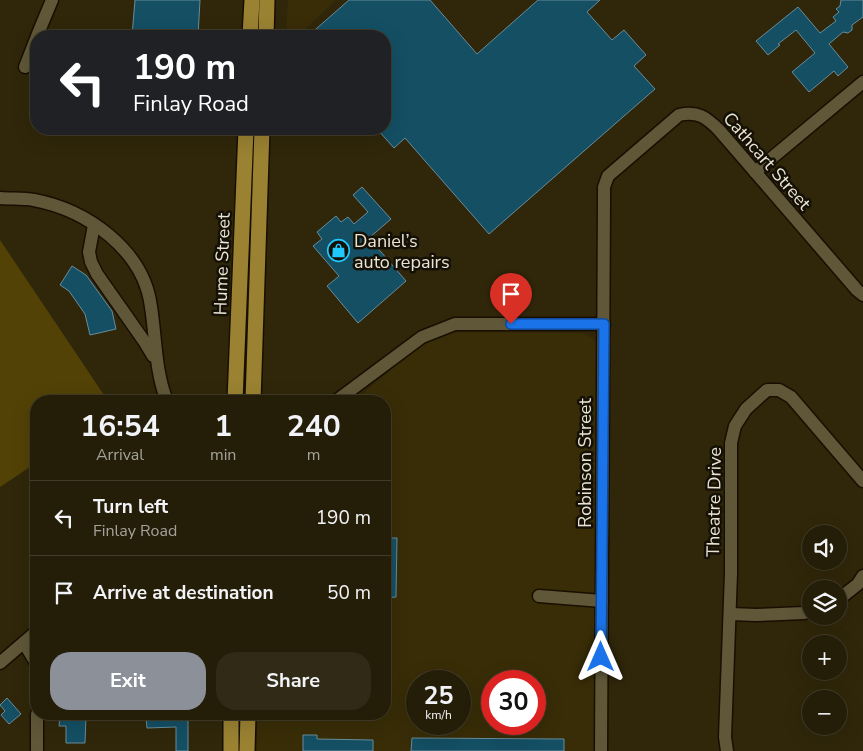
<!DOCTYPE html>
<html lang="en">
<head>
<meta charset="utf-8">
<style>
  body { margin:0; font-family:"Nunito Sans",sans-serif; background:#302a16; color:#f1f3f6; height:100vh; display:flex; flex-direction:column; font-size:19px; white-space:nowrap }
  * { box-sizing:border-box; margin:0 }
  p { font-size:16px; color:#a3a29c }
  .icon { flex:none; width:28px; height:28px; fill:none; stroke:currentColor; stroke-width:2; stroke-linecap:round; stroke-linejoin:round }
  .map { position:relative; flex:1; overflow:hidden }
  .sheet { position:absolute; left:30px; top:395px; width:361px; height:325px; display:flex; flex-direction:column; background:#241d08; border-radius:20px; box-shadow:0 5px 20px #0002,0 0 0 1px #413b29 }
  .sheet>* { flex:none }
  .top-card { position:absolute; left:30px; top:30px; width:361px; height:105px; border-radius:20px; box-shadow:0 5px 20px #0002,0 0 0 1px #413b29; background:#202124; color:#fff; overflow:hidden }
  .tools { position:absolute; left:802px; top:525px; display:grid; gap:10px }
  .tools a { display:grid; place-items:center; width:45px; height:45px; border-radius:50%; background:#241d08; box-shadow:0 5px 20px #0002,0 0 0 1px #413b29; font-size:25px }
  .speed { position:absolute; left:406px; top:670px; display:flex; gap:10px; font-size:25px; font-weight:700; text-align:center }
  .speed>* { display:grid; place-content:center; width:65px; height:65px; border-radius:50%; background:#241d08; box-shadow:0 5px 20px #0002,0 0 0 1px #413b29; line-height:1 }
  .speed small { font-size:12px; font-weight:400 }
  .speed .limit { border:8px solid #d22; background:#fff; color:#111 }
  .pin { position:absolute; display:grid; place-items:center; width:42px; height:42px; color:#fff; margin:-51px -21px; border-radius:50% 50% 50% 0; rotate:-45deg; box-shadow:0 0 5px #0007 }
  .pin .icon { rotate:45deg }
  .me { position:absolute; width:55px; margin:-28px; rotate:0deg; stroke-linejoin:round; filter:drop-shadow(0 0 4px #0008) }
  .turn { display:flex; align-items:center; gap:18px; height:105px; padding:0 20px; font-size:22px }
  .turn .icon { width:65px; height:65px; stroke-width:2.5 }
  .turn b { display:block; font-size:35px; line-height:42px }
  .eta { display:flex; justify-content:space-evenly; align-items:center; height:85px; text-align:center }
  .eta b { font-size:30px; font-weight:700; line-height:35px }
  .primary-button { display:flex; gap:10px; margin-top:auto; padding:10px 20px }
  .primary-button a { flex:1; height:58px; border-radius:20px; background:#8c9099; color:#fff; font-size:20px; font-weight:700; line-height:58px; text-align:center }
  .primary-button a+a { background:#302a16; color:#f1f3f6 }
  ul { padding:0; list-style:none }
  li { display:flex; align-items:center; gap:15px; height:75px; padding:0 20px; border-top:1px solid #413b29 }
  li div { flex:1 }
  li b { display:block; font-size:19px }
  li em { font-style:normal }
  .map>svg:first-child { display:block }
  .built { fill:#382d07; fill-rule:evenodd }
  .green { fill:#524206 }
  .building { fill:#144f64; stroke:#698c9b }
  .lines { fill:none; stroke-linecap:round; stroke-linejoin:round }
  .minor-casing { stroke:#180f00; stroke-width:15 }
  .major-casing { stroke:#180f00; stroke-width:18 }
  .minor { stroke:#605739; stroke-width:12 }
  .major { stroke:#9a8232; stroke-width:15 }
  .route-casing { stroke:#114b97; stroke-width:12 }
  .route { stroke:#1a73e8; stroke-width:9 }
  .labels { text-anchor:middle; stroke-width:5; stroke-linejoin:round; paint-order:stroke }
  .street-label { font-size:18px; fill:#e9e4d4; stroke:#141005 }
  .poi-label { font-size:18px; fill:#e9e4d4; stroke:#141005; text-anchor:start }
</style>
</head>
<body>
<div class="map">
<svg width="863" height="751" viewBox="0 0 863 751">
  <rect width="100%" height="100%" fill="#30270a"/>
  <!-- built -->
  <g class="built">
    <polygon points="288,0 336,0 298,36 286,36"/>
    <path d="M449,332L583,333L592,338L597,344V751H257V714H385V401H354L424,342ZM418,681H460V724H418ZM492,681H535V724H492Z"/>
  </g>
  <!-- green -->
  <polygon class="green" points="0,240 108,401 36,401 36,463 0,487"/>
  <!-- building -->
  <g class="building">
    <polygon points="135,0 200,0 198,36 132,36"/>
    <polygon points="349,0 430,0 477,54 538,0 600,0 587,12 612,40 624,30 646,55 634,66 655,89 489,234 405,138 394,148 377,129 385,129 385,36 308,36"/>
    <polygon points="841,0 863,0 863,17 852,25 852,30 848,33 843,32 829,44 848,67 838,76 834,71 809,92 792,72 815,53 796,30 778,44 780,45 768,55 756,41 798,7 820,33 836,21 833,17 839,12 836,9 840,6"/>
    <polygon points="362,187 391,219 369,238 406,281 358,323 327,286 339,276 313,246 322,239 317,232 336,216 341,222 348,217 354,224 368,212 353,195"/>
    <polygon points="72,266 86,275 112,311 116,329 90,335 85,314 69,291 60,285"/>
    <polygon points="385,538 397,538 396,597 385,598"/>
    <polygon points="7,698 21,714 9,724 1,715 5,711 0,705"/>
    <polygon points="174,714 188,714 188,751 176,751 176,727 147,728 146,716 174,716"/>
    <polygon points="60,716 86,716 85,743 66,743 66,726 59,726"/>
    <polygon points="303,735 317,735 317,739 373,740 373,751 303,751"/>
    <polygon points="412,738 564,739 564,751 411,751"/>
  </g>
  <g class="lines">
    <defs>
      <g id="minor">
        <polyline points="37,36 52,0"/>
        <polyline points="25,67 36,39"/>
        <polyline points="755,172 863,82"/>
        <path d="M0,198C11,199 23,198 34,200C87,210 144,250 151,307C156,339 155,371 167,401"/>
        <polyline points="94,225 89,252 91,262 97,274 144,341 153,356"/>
        <polyline points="336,401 422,337 455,324 604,324"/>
        <polyline points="539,596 602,601"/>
        <polyline points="839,599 858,584 863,576"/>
        <polyline points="730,614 756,615 804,613 811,611"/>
        <polyline points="24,643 36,663"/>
        <polyline points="0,663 36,632"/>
        <polyline points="37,751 37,714"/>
        <path d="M601,751L604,201V187L608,176L679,115C698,111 706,117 719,130L857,290L863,295"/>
        <polyline points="727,751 725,737 731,573 731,443 735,426 746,409 767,390 779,390 791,397 863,481"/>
      </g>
      <g id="major">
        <polyline points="250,36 252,0"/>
        <polyline points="266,36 267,0"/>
        <polyline points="235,401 246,129"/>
        <polyline points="253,401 262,129"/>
        <polyline points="231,751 231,714"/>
        <polyline points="247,751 248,714"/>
      </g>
    </defs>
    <!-- minor casing -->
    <use href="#minor" class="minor-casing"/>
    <!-- major casing -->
    <use href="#major" class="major-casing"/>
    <!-- minor -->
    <use href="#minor" class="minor"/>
    <!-- major -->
    <use href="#major" class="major"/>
  </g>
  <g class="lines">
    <defs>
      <polyline id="route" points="511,324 604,324 601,657"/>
    </defs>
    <!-- route casing -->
    <use href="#route" class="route-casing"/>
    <!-- route -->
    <use href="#route" class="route"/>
  </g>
  <!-- icons -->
  <defs>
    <symbol id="shop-ring" viewBox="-11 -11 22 22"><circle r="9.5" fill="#141005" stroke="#20c9fd" stroke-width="1.5"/><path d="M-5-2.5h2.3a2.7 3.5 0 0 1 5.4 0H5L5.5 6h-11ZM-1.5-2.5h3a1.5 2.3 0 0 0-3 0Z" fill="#20c9fd"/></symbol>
  </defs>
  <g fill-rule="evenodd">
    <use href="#shop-ring" x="326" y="238" width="25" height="25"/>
  </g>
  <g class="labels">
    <!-- street labels -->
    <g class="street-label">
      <text transform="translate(767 161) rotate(49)" y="6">Cathcart Street</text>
      <text transform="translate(222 264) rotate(-88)" y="6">Hume Street</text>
      <text transform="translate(585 463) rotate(-90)" y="6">Robinson Street</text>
      <text transform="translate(714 502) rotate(-89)" y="6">Theatre Drive</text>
    </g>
    <!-- poi labels -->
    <g class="poi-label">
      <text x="354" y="247">Daniel’s<tspan x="354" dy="21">auto repairs</tspan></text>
    </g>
  </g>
</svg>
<div class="tools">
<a><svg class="icon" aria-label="sound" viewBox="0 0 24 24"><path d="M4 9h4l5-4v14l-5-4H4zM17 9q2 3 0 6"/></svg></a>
<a><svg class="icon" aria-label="layers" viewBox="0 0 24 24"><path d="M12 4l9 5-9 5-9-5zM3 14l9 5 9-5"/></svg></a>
<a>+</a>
<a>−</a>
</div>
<div class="speed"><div>25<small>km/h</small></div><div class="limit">30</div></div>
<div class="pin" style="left:511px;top:324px;background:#d93025"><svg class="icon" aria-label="arrive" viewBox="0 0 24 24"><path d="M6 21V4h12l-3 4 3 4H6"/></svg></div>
<svg class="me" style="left:601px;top:657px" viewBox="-20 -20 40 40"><path d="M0-17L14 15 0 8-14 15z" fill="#1a73e8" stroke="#fff" stroke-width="4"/></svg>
<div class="top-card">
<div class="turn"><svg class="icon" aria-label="left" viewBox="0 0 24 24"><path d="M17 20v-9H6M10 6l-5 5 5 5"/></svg><div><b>190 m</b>Finlay Road</div></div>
</div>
<section class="sheet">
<div class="eta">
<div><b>16:54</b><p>Arrival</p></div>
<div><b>1</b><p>min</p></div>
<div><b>240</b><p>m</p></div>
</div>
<ul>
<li><svg class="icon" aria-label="left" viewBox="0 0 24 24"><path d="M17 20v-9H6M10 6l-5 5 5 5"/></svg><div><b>Turn left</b><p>Finlay Road</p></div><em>190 m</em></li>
<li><svg class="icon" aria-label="arrive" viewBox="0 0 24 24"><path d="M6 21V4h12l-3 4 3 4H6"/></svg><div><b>Arrive at destination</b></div><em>50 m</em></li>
</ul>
<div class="primary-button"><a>Exit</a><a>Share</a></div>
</section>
</div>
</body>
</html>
